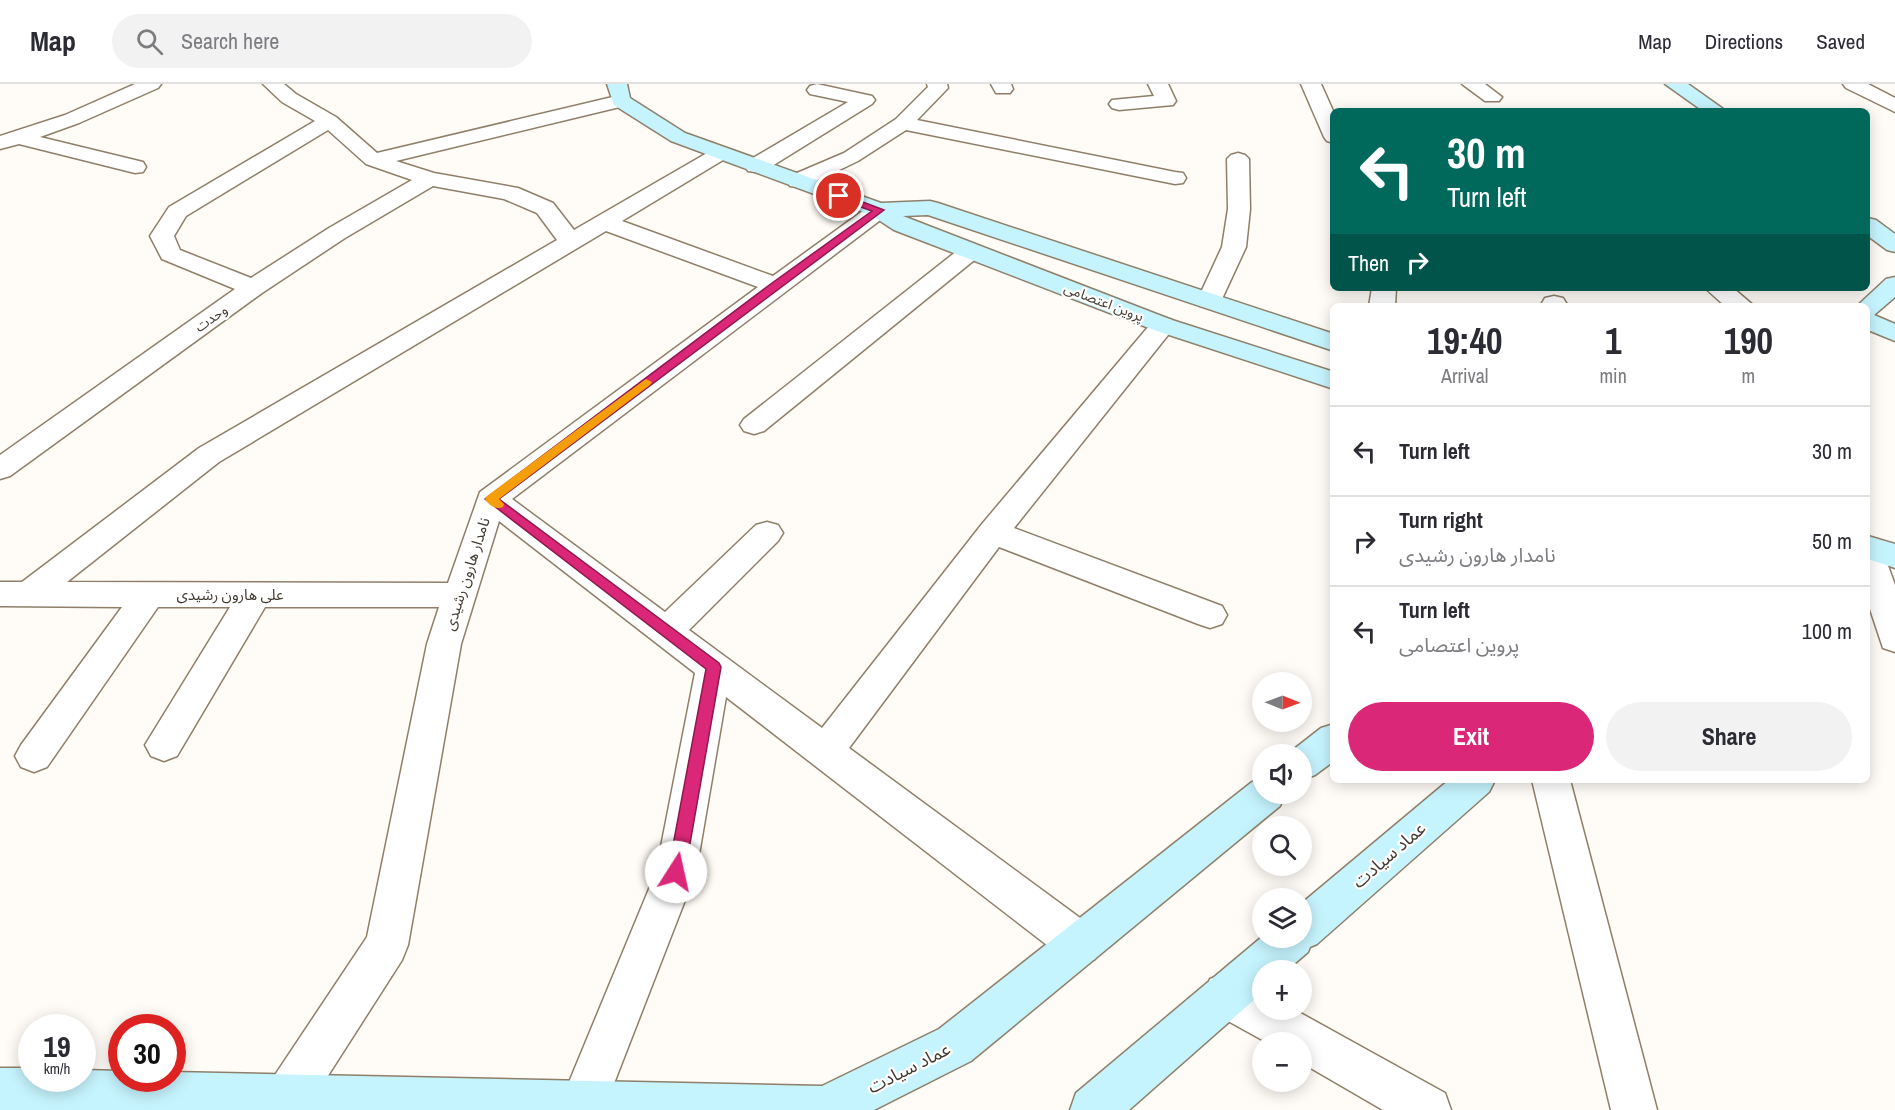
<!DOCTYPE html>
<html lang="en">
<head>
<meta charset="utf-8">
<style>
  body { margin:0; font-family:"Archivo Narrow","Noto Sans Arabic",sans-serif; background:#f2f2f3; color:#2b2b33; height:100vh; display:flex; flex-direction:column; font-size:22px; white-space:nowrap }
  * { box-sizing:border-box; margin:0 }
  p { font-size:20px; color:#7c7c81 }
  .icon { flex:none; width:33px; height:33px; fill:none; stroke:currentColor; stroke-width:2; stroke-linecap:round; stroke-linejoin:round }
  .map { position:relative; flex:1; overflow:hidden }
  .panel { position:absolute; left:1330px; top:219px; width:540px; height:480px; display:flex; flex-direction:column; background:#fff; border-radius:9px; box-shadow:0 3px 15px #0003 }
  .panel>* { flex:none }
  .hud { position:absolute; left:1330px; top:24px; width:540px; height:183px; border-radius:9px; box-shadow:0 3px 15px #0003; background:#00695c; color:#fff; overflow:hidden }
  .needle { width:39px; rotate:91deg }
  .tools { position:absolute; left:1252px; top:588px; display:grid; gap:12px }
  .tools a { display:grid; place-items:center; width:60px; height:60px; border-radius:50%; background:#fff; box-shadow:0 3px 15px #0003; font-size:30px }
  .speed { position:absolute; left:18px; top:930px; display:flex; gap:12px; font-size:30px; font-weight:700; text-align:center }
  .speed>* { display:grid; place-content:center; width:78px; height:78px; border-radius:50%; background:#fff; box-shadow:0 3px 15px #0003; line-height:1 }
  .speed small { font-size:15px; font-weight:400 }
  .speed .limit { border:9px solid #d22; background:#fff; color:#111 }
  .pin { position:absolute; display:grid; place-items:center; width:51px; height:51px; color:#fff; margin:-26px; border:3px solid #fff; border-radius:50%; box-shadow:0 2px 6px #0007 }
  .me { position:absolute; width:66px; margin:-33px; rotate:10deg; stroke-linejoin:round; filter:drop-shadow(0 0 4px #0008) }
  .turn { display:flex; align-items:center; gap:21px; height:126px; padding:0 18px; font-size:27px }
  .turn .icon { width:78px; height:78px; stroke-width:2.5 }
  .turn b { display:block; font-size:42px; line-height:51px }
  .then { display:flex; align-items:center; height:57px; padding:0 18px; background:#0003; gap:12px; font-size:22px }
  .eta { display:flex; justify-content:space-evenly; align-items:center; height:102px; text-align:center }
  .eta b { font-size:36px; font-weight:800; line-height:42px }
  .cta { display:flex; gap:12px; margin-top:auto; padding:12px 18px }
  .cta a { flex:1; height:69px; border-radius:36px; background:#db2777; color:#fff; font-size:24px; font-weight:800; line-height:69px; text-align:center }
  .cta a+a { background:#f2f2f3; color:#2b2b33 }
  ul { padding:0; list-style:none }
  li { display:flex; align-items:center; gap:18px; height:90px; padding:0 18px; border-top:2px solid #e1e1e2 }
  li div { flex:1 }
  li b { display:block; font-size:22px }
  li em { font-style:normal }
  header { display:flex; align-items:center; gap:36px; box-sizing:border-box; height:84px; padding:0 30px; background:#fff; border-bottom:2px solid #e1e1e2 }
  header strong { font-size:28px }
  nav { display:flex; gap:33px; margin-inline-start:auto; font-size:21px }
  .search { width:420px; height:54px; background:#f2f2f3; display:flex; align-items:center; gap:15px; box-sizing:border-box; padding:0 21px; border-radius:33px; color:#7c7c81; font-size:22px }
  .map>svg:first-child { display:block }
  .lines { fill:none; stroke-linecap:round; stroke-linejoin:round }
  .street-casing { stroke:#8f7f69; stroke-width:3 }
  .secondary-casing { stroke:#8f7f69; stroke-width:3 }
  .street { fill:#fff; fill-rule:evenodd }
  .secondary { fill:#c6f4fe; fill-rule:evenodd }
  .route { fill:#db2777; stroke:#8e194d; stroke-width:1.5 }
  .slow { fill:#f59e0b }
  .labels { text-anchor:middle; stroke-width:4.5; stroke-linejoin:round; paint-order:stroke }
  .far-street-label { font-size:14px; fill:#413a31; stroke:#fff }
  .street-label { font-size:15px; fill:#413a31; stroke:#fff }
  .near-street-label { font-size:18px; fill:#413a31; stroke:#fff }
</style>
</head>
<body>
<header>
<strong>Map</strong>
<div class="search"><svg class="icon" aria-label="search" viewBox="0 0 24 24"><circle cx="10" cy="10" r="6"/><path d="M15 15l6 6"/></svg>Search here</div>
<nav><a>Map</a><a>Directions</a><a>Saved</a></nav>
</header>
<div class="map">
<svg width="1895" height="1026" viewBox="0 0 1895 1026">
  <rect width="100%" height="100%" fill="#fffbf6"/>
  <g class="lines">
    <defs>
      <g id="street">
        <polygon points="135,0 161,0 158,4 79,39 40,53 143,78 146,83 143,88 135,89 19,60 0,65 0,52 65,31"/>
        <path d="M263,0H284L296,10L336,33L377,69L621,11L628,13L631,17L628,21L396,77L434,89L518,104L553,119L574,146L714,65L721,63L728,65L731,69L728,73L622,137L773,192L871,121L879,119L887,121L890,126L887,131L512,415L665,528L756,441L767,438L778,441L783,449L778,457L689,546L822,644L982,440L1154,236L1163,233L1172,236L1176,241L1172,246L1014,444L1222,522L1227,531L1222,540L1210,544L1198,540L999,463L849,664L1095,845L1101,860L1095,875L1080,881L1065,875L726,613L696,788L606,1020L604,1026H562L560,1020L656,788L695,589L499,437L461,560L408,861L402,876L306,1026H269L264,1013L271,997L367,853L427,560L439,523H265L177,672L164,677L151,672L145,661L230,523H158L47,683L34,688L21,683L15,672L21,661L122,523L0,522V498H22L199,364L557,156L537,129L504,115L433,102L345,154L262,209L10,392L0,395V371L235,205L162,175L150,152L169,123L315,37L282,18ZM328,46L366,80L412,96L329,144L251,194L180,166L174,152L186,132ZM606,147L758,203L480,408L448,499L67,498L219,378Z"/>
        <polygon points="817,0 872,12 875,16 872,20 764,87 756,88 748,87 745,82 748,77 848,18 810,10 807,6 810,2"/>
        <polygon points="927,0 947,0 948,4 917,36 1175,88 1183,89 1186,94 1183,99 1175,100 906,46 858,77 806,102 798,103 790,102 787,97 790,92 844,69 896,35 928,3"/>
        <polygon points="991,0 1011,0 1013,5 1010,9 996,9"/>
        <polygon points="1148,0 1168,0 1176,17 1173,21 1119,26 1112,24 1109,20 1112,16 1154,12"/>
        <polygon points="1301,0 1321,0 1334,29 1334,59 1327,57 1324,53"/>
        <polygon points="1462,0 1485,0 1502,13 1499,17 1485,17"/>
        <polygon points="1843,0 1868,0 1895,14 1895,28 1846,4"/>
        <polygon points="1238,69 1245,71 1249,75 1250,125 1246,163 1221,217 1218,222 1209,224 1200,222 1197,217 1222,163 1228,125 1227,75 1231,71"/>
        <polygon points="970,161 978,163 982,168 978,173 764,347 754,350 744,347 740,341 744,335 962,163"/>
        <polygon points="1372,204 1396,204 1395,222 1369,222"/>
        <polygon points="1705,204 1733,204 1754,222 1725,222"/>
        <polygon points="1554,212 1563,214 1568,222 1542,222 1542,219 1545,214"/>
        <polygon points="1868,454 1879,457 1895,501 1895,568 1883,564 1868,519"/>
        <polygon points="1532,696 1570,696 1657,1026 1611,1026"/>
        <polygon points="1226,889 1263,908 1263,926 1295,926 1445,1009 1451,1026 1383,1026 1302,979 1302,958 1266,958 1210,927 1204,911 1210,895"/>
      </g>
      <g id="secondary">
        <polygon points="607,0 627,0 630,14 685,49 881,119 930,117 938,119 1334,250 1334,267 928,131 903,132 1172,236 1334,288 1334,305 1154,246 894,146 871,131 671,57 614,21"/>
        <polygon points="1665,0 1688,0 1726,27 1703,27"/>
        <polygon points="1868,134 1876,136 1895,150 1895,168 1887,166 1868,152"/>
        <polygon points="1895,193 1895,213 1874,231 1895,240 1895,257 1868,246 1868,222 1857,222 1886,195"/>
        <polygon points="1868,452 1895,460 1895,484 1868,475"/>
        <polygon points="1334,640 1334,677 1315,691 1302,696 1302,670 1288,670 1289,669 1321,644"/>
        <polygon points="1263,694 1263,710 1285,710 1280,722 971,977 874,1026 0,1026 0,984 32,984 32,994 82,994 82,986 122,987 122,994 172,994 172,988 822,1002 939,945 1252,698"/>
        <polygon points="1449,696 1495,696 1489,708 1317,860 1310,863 1308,868 1287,886 1263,886 1263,908 1129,1026 1070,1026 1076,1009 1263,852 1302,854 1302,819"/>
      </g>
    </defs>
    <!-- street casing -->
    <use href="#street" class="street-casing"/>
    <!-- secondary casing -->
    <use href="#secondary" class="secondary-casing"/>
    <!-- street -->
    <use href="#street" class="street"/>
    <!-- secondary -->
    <use href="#secondary" class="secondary"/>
  </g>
  <!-- route -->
  <polygon class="route" points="839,109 884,126 499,415 719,579 721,583 685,788 682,793 676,796 670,793 668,788 706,585 485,415 772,199 872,127 835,114 834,112"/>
  <!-- slow -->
  <path class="slow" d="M646,295L652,298L650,301L499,415L504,420L503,423C495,426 489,421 485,415L487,412Z"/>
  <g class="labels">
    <!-- far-street labels -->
    <g class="far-street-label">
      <text transform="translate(1104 218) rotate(21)" y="5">پروین اعتصامی</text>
      <text transform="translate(211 234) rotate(-35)" y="5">وحدت</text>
    </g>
    <!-- street labels -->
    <g class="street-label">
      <text transform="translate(467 490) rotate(-72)" y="5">نامدار هارون رشیدی</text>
      <text x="230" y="516">علی هارون رشیدی</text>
    </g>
    <!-- near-street labels -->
    <g class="near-street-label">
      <text transform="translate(1389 771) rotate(-41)" y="6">عماد سیادت</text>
      <text transform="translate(909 984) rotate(-27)" y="6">عماد سیادت</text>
    </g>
  </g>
</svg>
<div class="tools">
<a><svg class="needle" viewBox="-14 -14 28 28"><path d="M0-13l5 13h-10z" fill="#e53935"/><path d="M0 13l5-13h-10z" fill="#7c7c81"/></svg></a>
<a><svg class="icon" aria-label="sound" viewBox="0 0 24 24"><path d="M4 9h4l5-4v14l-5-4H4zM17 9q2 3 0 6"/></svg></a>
<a><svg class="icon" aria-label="search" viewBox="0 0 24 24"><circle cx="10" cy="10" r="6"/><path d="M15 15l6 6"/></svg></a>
<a><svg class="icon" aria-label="layers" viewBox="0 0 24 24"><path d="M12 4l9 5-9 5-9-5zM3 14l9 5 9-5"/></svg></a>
<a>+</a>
<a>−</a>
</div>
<div class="speed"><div>19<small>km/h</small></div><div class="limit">30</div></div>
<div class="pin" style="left:839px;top:112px;background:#d93025"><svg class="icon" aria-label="arrive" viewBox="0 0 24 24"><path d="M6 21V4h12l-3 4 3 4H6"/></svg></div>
<svg class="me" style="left:676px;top:788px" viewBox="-20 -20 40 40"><circle r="19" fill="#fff"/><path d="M0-13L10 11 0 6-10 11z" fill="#db2777"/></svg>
<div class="hud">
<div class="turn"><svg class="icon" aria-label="left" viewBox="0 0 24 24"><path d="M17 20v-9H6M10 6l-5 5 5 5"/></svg><div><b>30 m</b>Turn left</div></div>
<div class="then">Then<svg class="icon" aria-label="right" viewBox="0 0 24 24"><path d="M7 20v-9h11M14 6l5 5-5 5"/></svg></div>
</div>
<section class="panel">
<div class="eta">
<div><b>19:40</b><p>Arrival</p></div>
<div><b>1</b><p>min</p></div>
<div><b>190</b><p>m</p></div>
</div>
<ul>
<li><svg class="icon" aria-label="left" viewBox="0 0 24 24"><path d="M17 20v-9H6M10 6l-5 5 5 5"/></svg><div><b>Turn left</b></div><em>30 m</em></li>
<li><svg class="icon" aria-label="right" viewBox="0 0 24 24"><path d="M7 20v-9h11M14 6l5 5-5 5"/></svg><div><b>Turn right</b><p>نامدار هارون رشیدی</p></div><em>50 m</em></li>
<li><svg class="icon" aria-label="left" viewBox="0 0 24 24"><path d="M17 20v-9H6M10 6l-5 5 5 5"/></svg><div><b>Turn left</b><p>پروین اعتصامی</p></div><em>100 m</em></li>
</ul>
<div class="cta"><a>Exit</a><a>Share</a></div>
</section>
</div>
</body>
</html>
